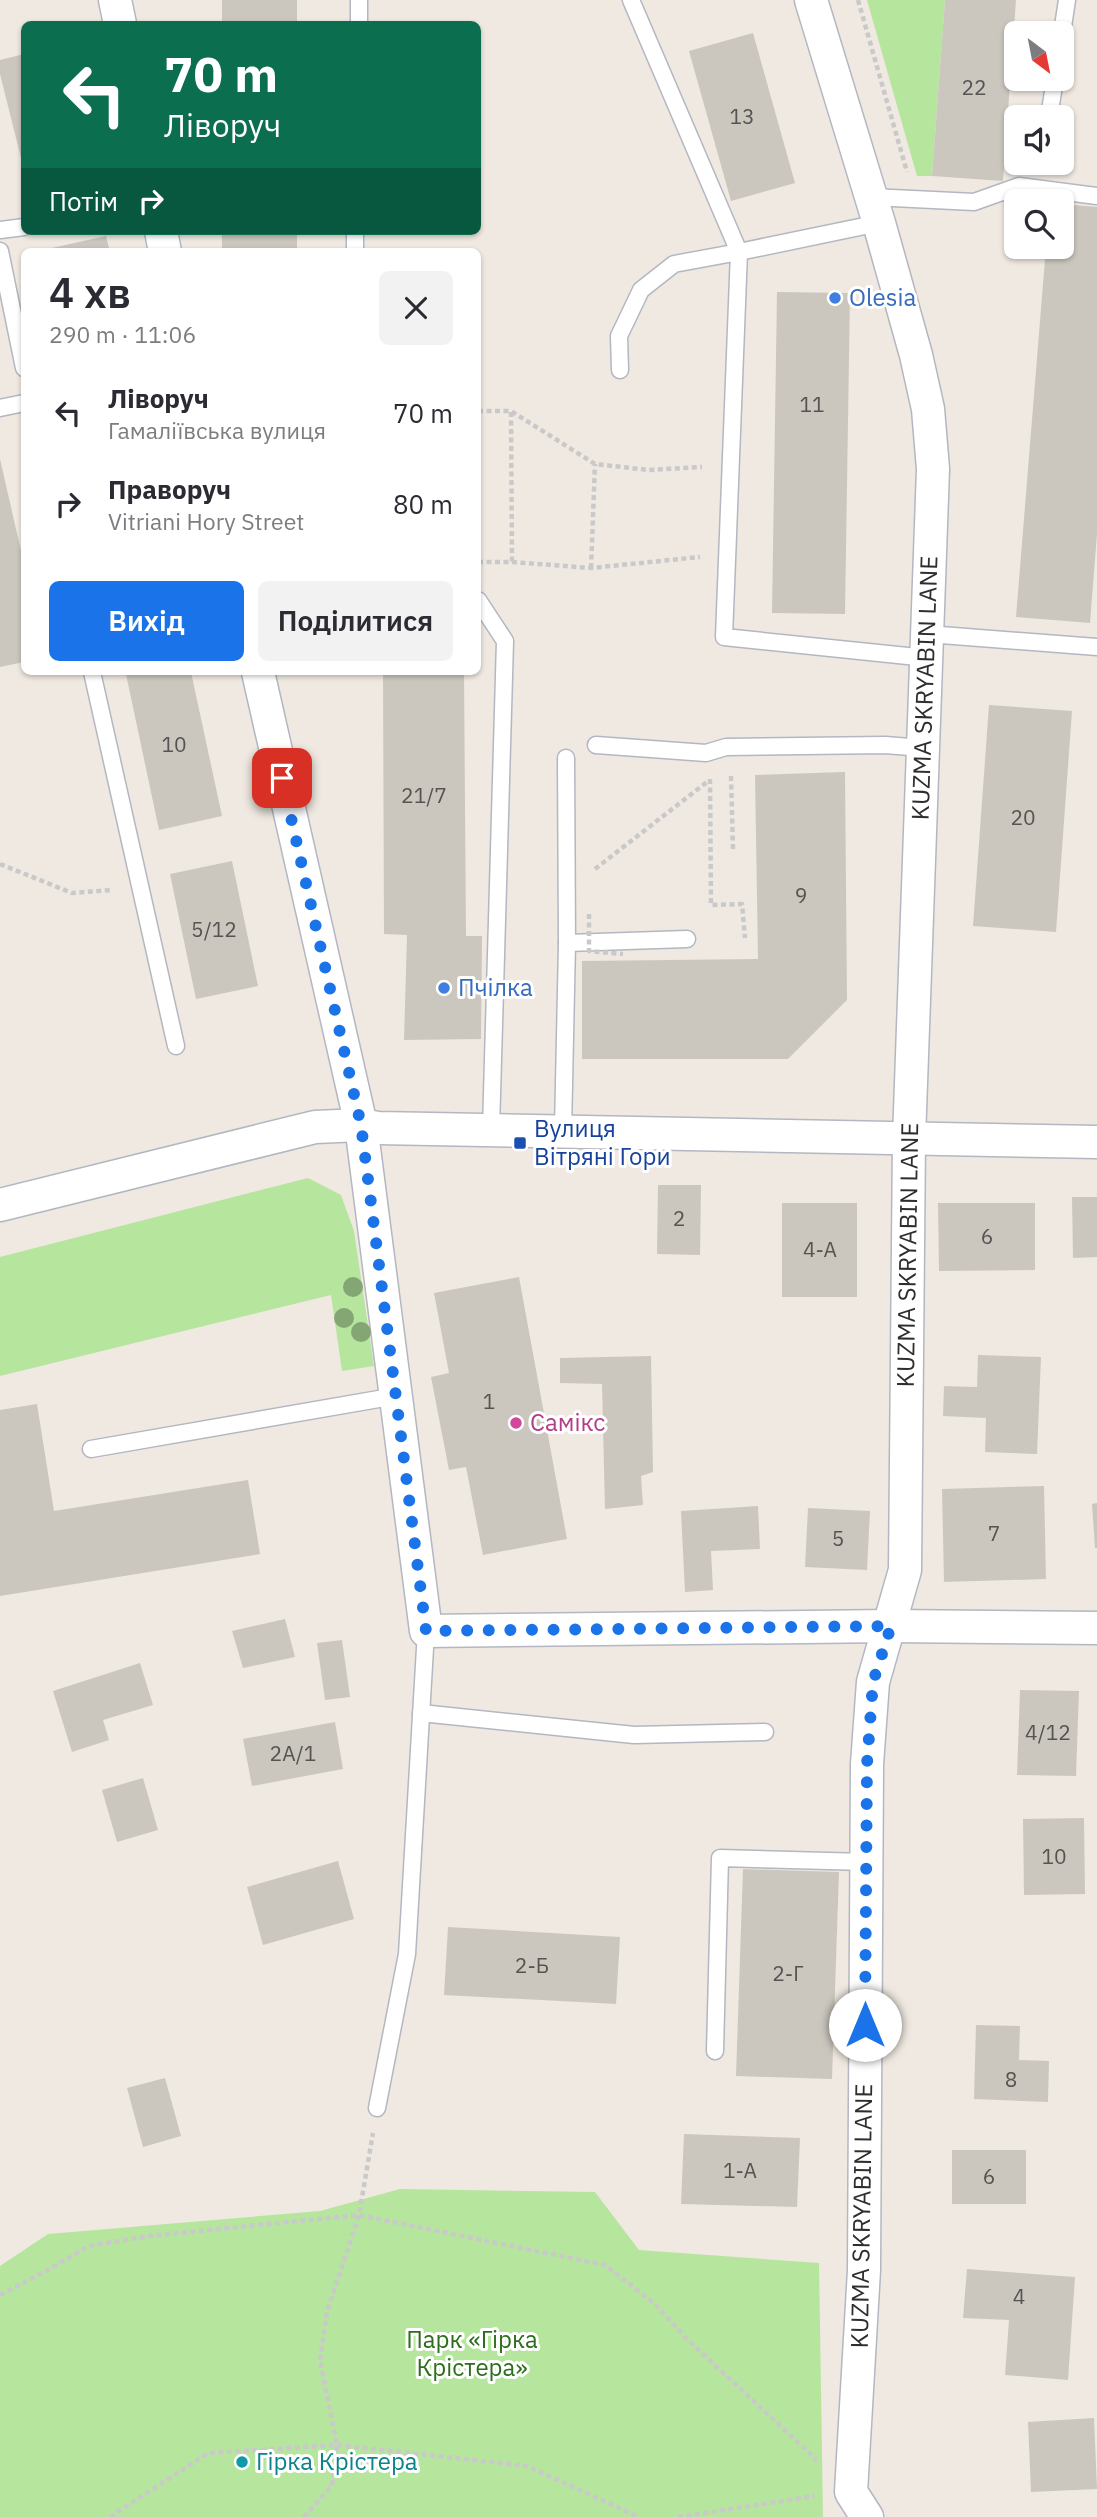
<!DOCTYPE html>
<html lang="uk">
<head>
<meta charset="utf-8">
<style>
  body { margin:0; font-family:"IBM Plex Sans",sans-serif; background:#f2f2f3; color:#2b2b33; height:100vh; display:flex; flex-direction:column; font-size:26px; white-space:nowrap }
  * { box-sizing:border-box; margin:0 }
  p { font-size:23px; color:#7c7c81 }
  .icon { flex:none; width:38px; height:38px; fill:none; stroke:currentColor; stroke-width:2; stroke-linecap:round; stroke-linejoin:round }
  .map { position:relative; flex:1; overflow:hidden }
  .side { position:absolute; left:21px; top:248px; width:460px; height:427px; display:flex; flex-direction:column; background:#fff; border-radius:10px; box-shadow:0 2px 5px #0004 }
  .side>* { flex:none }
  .guide { position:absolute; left:21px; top:21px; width:460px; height:214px; border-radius:10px; box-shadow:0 2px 5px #0004; background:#0b6e4f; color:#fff; overflow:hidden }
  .needle { width:46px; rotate:148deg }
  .tools { position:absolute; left:1004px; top:21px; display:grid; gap:14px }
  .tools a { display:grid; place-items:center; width:70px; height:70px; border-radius:10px; background:#fff; box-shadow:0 2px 5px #0004; font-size:35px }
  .pin { position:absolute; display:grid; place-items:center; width:60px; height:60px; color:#fff; margin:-30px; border-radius:14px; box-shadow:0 4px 10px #0006 }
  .me { position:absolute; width:77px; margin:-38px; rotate:0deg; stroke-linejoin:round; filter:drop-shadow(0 0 5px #0008) }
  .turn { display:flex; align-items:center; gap:24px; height:147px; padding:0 28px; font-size:32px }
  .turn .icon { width:91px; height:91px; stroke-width:2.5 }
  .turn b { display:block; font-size:49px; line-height:60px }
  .then { display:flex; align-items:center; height:66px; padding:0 28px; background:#0003; gap:14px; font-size:26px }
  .round { display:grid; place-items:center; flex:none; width:74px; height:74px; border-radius:10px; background:#f2f2f3 }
  .headline { display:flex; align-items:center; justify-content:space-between; height:119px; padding:0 28px }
  h1 { font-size:42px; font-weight:600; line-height:52px }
  .action { display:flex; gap:14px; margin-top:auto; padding:14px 28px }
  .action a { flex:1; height:80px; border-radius:10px; background:#1a73e8; color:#fff; font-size:28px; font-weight:600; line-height:80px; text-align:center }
  .action a+a { background:#f2f2f3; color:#2b2b33 }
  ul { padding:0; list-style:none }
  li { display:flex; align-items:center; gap:21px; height:91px; padding:0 28px }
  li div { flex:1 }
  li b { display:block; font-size:26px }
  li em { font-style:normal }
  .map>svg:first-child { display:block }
  .green { fill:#b6e59e }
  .building { fill:#cbc7bf }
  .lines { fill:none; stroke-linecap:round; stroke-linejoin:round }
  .lane-casing { stroke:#b4b7c1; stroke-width:19 }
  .street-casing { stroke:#b4b7c1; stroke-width:35 }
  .path { stroke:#c9c9c9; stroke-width:4.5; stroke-dasharray:5 3.5; stroke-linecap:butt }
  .lane { stroke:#fff; stroke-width:16 }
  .street { stroke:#fff; stroke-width:32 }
  .path-bridge { stroke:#c9c9c9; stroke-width:4.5; stroke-dasharray:5 3.5; stroke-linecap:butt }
  .tree { fill:#84a574 }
  .route { stroke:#1a73e8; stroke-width:12; stroke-dasharray:0 21.6 }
  .shop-dot { fill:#3f7fe0; stroke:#fff; stroke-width:2.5 }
  .transit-dot { fill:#1a4fb4; stroke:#fff; stroke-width:2.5 }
  .hotel-dot { fill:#d1479c; stroke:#fff; stroke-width:2.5 }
  .culture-dot { fill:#0f9aa8; stroke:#fff; stroke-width:2.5 }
  .labels { text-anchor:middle; stroke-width:6; stroke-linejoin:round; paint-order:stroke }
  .number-label { font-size:21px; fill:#555452 }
  .shop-label { font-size:24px; fill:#366cbe; stroke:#fff; text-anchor:start }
  .street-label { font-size:24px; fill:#2e2e2e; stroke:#fff }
  .transit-label { font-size:24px; fill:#164399; stroke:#fff; text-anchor:start }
  .hotel-label { font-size:24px; fill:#b23c85; stroke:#fff; text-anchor:start }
  .park-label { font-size:24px; fill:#2c6e1b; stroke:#fff }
  .culture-label { font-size:24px; fill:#0d838f; stroke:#fff; text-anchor:start }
</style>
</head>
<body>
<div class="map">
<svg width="1097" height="2517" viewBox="0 0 1097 2517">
  <rect width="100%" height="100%" fill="#efe9e1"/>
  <!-- green -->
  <g class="green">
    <polygon points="867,0 945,0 932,176 917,176"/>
    <polygon points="308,1178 341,1195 354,1231 374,1366 342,1371 331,1295 0,1376 0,1257"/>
    <polygon points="400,2189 595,2192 639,2250 819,2263 823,2517 0,2517 0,2266 48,2234 320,2211"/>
  </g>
  <!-- building -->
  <g class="building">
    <rect x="222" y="0" width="75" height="24"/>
    <polygon points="945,0 1016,0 1003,181 932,176"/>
    <polygon points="753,33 795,183 731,201 689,51"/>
    <polygon points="24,54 24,170 0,74 0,60"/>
    <polygon points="1062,204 1097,207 1097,534 1090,623 1016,617 1046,247 1062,247"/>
    <rect x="222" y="231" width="75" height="21"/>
    <polygon points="106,236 110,252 38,252 38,251"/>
    <polygon points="777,292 850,293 845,614 772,613"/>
    <polygon points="0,459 24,564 24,662 0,667"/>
    <polygon points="135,672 191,672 222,816 159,830 126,674"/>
    <polygon points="383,672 464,672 466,936 482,936 481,1039 404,1040 407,935 384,934"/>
    <polygon points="989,705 1072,711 1056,932 973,926"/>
    <polygon points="845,772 847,1000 788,1059 582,1059 582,961 758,959 755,775"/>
    <polygon points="232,861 258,986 196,999 170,874"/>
    <polygon points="658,1185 701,1185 700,1255 657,1254"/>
    <polygon points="1072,1197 1097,1197 1097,1257 1073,1258"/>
    <rect x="782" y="1203" width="75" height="94"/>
    <polygon points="938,1203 1035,1203 1035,1270 939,1271"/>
    <polygon points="519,1277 567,1539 483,1555 466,1467 449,1470 431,1377 449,1373 434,1293"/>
    <polygon points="978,1355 1041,1357 1037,1454 985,1452 986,1418 943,1416 944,1386 977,1387"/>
    <polygon points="651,1356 653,1472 641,1476 643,1505 605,1509 602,1384 560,1383 560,1358"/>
    <polygon points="37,1404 54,1511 248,1480 260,1554 0,1596 0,1410"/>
    <polygon points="1044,1486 1046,1579 944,1582 942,1489"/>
    <polygon points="1097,1503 1097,1548 1095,1548 1092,1504"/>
    <polygon points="758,1506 760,1549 711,1551 713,1590 685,1592 681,1511"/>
    <polygon points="808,1508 870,1511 867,1570 805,1567"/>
    <polygon points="285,1619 295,1657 243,1668 232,1631"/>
    <polygon points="342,1640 350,1697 325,1700 317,1643"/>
    <polygon points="140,1663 153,1705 103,1720 109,1740 72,1752 53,1691"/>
    <polygon points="1020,1690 1079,1691 1076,1776 1017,1775"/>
    <polygon points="335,1722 343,1769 252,1786 243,1739"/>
    <polygon points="143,1778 158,1830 117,1842 102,1790"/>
    <polygon points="1084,1818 1085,1894 1024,1895 1023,1819"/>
    <polygon points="338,1861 354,1919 263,1945 247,1887"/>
    <polygon points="743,1869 839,1872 832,2079 736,2076"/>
    <polygon points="448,1927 620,1937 616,2004 444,1995"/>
    <polygon points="976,2025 1020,2026 1019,2060 1049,2061 1048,2102 974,2099"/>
    <polygon points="165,2078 181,2136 143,2147 127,2088"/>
    <polygon points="684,2134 800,2138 797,2207 681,2204"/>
    <rect x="952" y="2150" width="74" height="54"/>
    <polygon points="967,2269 1075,2277 1068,2380 1005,2375 1009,2320 963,2318"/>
    <polygon points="1094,2418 1097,2489 1031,2492 1028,2422"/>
  </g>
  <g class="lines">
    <defs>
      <g id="lane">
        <polyline points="631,0 739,252 724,637 927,658"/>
        <polyline points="359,24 359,0"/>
        <polyline points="1062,33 1067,0"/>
        <polyline points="1049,117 1055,79"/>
        <polyline points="872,197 974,202 1019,186 1097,196"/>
        <polyline points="0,230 24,227"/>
        <polyline points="0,251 24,368"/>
        <polyline points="355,252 355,231"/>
        <polyline points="620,370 619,336 641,290 674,264 739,252 879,223"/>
        <polyline points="0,408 24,403"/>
        <polyline points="478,600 505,641 491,1129"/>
        <polyline points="928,634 1097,647"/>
        <polyline points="92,672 176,1046"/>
        <polyline points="596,745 706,753 726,747 885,745 923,748"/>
        <polyline points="566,758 567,943"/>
        <polyline points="563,1131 567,943 687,939"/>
        <polyline points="91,1449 396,1396"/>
        <polyline points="421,1713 634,1735 765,1732"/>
        <polyline points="715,2051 720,1858 866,1862"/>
        <polyline points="377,2108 407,1954 426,1631"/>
      </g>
      <g id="street">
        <polyline points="115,0 120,24"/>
        <polyline points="811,0 879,223 916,355 928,409 933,469 909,1139 905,1570 873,1682 867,1764 864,2270 851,2492 867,2517"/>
        <polyline points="161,231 165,252"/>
        <polyline points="258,672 361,1125 426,1631 891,1626 1097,1628"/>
        <polyline points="0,1205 315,1127 361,1125 378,1128 1097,1142"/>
      </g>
    </defs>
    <!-- lane casing -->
    <use href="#lane" class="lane-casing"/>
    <!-- street casing -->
    <use href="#street" class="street-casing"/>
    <!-- path -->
    <g class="path">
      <polyline points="858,0 907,172"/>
      <polyline points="478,411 511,411 595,464 649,470 702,467"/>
      <polyline points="511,412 512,562"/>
      <polyline points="478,562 512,562 591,568 700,557"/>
      <polyline points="591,568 595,464"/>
      <polyline points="731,776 733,850"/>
      <polyline points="710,779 711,905 742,904 745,938"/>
      <polyline points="0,864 72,893 113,890"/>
      <polyline points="595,869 707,782"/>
      <polyline points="0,2295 48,2270 89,2246 149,2236 359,2215 605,2265 655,2304 689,2341 817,2460"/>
      <polyline points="110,2517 208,2453 337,2445 527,2466 639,2517"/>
      <polyline points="304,2517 332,2485 337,2445 320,2361 327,2312 359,2215 373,2133"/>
      <polyline points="678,2517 815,2496"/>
    </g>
    <!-- lane -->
    <use href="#lane" class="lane"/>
    <!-- street -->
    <use href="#street" class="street"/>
    <!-- path-bridge -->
    <polyline class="path-bridge" points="589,914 589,951 623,954"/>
  </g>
  <!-- trees -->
  <g class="tree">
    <circle cx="353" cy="1287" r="10"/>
    <circle cx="344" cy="1318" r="10"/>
    <circle cx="361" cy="1332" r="10"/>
  </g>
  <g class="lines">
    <!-- route -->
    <polyline class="route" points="282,778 361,1125 426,1631 891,1626 873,1682 867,1764 865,2025"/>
  </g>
  <!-- markers -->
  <g class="shop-dot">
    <circle cx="835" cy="298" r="7"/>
    <circle cx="444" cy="988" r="7"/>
  </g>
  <rect class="transit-dot" x="513" y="1136" width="14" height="14" rx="3.5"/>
  <circle class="hotel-dot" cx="516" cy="1423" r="7"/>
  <circle class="culture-dot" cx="242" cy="2462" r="7"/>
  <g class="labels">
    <!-- number labels -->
    <g class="number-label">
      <text x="974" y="95">22</text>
      <text x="742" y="124">13</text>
      <text x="812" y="412">11</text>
      <text x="174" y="752">10</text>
      <text x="424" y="803">21/7</text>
      <text x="1023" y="825">20</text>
      <text x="801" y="903">9</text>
      <text x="214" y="937">5/12</text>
      <text x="679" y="1226">2</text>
      <text x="987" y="1244">6</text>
      <text x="820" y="1257">4-А</text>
      <text x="489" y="1409">1</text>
      <text x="994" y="1541">7</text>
      <text x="838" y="1546">5</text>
      <text x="1048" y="1740">4/12</text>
      <text x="293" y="1761">2А/1</text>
      <text x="1054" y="1864">10</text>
      <text x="532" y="1973">2-Б</text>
      <text x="788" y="1981">2-Г</text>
      <text x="1011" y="2087">8</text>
      <text x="740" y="2178">1-А</text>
      <text x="989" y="2184">6</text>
      <text x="1019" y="2304">4</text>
    </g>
    <!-- shop labels -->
    <g class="shop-label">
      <text x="849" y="306">Olesia</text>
      <text x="458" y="996">Пчілка</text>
    </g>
    <!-- street labels -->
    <g class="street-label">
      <text transform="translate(925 688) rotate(-88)" y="8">KUZMA SKRYABIN LANE</text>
      <text transform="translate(908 1255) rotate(-89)" y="8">KUZMA SKRYABIN LANE</text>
      <text transform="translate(862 2216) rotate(-89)" y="8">KUZMA SKRYABIN LANE</text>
    </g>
    <!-- transit labels -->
    <g class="transit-label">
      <text x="534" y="1137">Вулиця<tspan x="534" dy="28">Вітряні Гори</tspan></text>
    </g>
    <!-- hotel labels -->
    <g class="hotel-label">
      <text x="530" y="1431">Самікс</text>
    </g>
    <!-- park labels -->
    <g class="park-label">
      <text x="472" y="2348">Парк «Гірка<tspan x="472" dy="28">Крістера»</tspan></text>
    </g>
    <!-- culture labels -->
    <g class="culture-label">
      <text x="256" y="2470">Гірка Крістера</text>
    </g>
  </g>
</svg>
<div class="tools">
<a><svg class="needle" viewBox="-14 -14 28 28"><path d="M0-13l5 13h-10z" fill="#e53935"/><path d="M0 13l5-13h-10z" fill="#7c7c81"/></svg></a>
<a><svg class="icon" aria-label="sound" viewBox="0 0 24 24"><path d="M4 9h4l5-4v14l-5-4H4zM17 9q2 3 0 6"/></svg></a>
<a><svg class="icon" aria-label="search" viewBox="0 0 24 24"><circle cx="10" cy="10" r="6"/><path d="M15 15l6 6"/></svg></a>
</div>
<div class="pin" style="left:282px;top:778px;background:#d93025"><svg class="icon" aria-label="arrive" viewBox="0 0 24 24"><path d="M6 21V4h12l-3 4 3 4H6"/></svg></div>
<svg class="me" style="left:865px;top:2025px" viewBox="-20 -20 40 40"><circle r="19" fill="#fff"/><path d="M0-13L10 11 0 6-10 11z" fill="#1a73e8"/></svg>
<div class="guide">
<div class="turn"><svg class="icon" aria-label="left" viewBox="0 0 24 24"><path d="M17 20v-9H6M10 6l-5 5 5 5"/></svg><div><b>70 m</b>Ліворуч</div></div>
<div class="then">Потім<svg class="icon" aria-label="right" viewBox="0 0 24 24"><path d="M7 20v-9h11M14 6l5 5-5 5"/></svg></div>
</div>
<section class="side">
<div class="headline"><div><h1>4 хв</h1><p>290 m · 11:06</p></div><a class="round"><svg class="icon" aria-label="close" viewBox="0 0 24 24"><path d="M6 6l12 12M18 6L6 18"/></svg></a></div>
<ul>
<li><svg class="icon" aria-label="left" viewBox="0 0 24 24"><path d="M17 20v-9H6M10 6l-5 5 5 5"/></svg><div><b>Ліворуч</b><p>Гамаліївська вулиця</p></div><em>70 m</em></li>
<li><svg class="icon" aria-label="right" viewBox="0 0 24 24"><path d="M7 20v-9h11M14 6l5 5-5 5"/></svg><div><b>Праворуч</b><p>Vitriani Hory Street</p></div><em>80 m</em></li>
</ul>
<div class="action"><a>Вихід</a><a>Поділитися</a></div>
</section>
</div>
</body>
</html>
